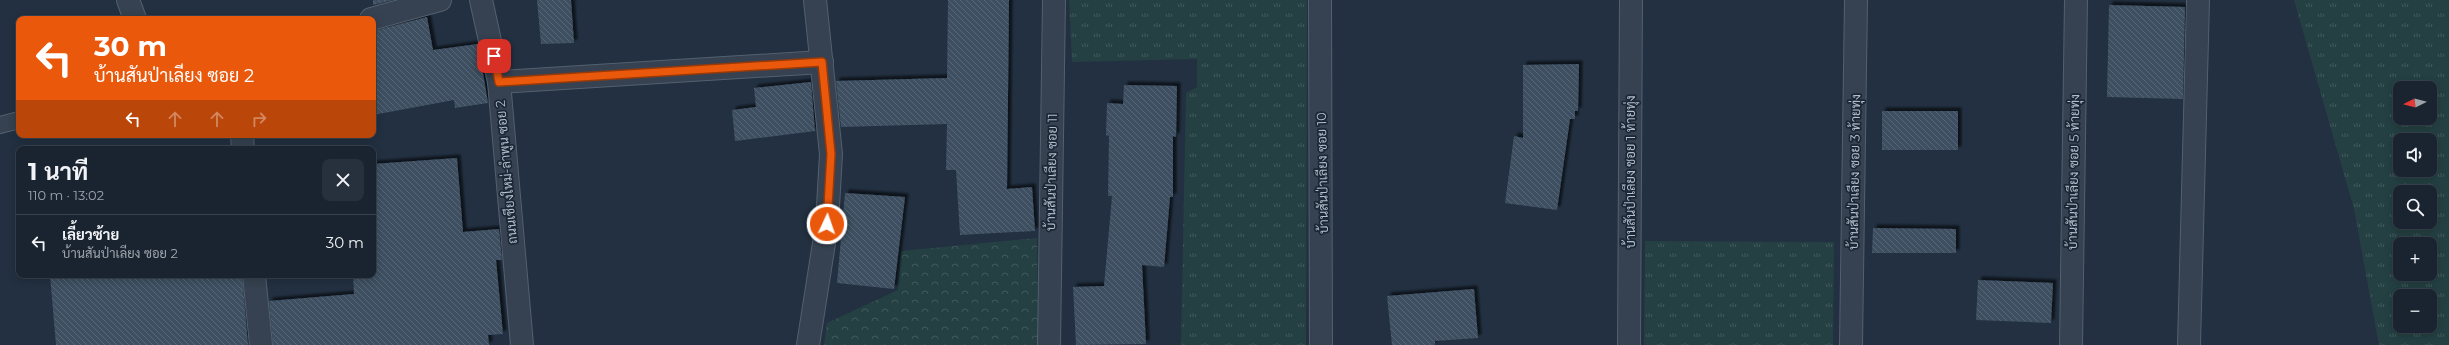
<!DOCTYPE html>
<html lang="th">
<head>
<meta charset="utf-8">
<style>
  body { margin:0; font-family:Montserrat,Sarabun,sans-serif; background:#27303d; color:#f1f3f6; height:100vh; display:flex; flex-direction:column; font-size:15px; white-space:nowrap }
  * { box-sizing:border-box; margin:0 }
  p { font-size:13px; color:#9fa4ab }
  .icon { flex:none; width:22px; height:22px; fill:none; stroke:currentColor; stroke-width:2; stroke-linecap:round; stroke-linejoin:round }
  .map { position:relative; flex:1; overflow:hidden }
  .sheet { position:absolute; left:16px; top:146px; width:360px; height:132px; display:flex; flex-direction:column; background:#1a2431; border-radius:8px; box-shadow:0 2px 10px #0003,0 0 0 1px #38414d }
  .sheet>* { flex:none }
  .top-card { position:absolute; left:16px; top:16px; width:360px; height:122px; border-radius:8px; box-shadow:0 2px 10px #0003,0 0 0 1px #38414d; background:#ea580c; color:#fff; overflow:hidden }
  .needle { width:26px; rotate:264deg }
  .tools { position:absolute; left:2393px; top:81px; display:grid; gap:8px }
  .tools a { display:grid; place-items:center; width:44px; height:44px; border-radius:8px; background:#1a2431; box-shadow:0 2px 10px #0003,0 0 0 1px #38414d; font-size:20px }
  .pin { position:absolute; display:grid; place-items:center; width:34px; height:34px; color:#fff; margin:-17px; border-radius:8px; box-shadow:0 2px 6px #0006 }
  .me { position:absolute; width:44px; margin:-22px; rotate:3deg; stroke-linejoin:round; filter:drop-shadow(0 0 3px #0008) }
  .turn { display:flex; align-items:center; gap:14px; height:84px; padding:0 12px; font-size:18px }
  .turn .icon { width:52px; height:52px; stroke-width:2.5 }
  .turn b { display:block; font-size:28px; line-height:34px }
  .lanes { display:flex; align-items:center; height:38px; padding:0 12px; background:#0003; justify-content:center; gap:20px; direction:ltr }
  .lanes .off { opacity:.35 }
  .round { display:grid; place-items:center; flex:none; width:42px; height:42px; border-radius:8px; background:#27303d }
  .overview { display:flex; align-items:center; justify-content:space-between; height:68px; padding:0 12px }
  h1 { font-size:24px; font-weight:700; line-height:30px }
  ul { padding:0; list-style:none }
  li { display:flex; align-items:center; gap:12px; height:56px; padding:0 12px; border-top:1px solid #38414d }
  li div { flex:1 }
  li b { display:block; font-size:15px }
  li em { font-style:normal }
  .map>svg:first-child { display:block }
  .grass { fill:url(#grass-tufts); fill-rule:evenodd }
  .forest { fill:url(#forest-crowns) }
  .building { fill:url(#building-back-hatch); filter:url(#shadow) }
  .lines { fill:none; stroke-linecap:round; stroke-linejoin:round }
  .service-casing { stroke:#54606e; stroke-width:18 }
  .minor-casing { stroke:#54606e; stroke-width:24 }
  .service { stroke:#364251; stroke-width:16 }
  .minor { stroke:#364251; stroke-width:22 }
  .route-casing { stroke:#983908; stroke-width:10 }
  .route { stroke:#ea580c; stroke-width:7 }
  .labels { text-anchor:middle; stroke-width:3.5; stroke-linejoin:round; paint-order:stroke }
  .street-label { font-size:13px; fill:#b3bdcb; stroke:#1b2736 }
</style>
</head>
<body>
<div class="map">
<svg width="2449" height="345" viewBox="0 0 2449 345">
  <defs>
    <pattern id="grass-tufts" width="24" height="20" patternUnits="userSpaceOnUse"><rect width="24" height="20" fill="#244042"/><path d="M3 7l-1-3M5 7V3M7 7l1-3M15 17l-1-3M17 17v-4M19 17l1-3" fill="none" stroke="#415a5c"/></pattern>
    <pattern id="forest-crowns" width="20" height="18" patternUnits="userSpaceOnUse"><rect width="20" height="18" fill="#244042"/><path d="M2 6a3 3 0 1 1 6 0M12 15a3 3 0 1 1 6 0" fill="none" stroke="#415a5c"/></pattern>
    <pattern id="building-back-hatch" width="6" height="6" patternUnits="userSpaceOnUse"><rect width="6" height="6" fill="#3d4f61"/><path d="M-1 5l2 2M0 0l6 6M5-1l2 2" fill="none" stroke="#576676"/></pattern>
    <filter id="shadow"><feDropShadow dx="3.5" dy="-3.5" stdDeviation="1" flood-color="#0009"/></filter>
  </defs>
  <rect width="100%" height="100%" fill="#223041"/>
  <!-- grass -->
  <g class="grass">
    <polygon points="1069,0 1307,0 1306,345 1181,345 1186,93 1197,87 1197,59 1072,62"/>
    <path d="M2294,0H2449V345H2379L2354,209ZM2400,88H2430V118H2400ZM2400,140H2430V170H2400ZM2400,192H2430V222H2400ZM2400,244H2430V274H2400ZM2400,296H2430V326H2400Z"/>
    <polygon points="1645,241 1834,242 1833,345 1644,345"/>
  </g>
  <!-- forest -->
  <polygon class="forest" points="1037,238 1038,345 824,345 827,323 898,290 901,251"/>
  <!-- building -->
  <g class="building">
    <polygon points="373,0 393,0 373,5"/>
    <polygon points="537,0 571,0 574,43 541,44"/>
    <polygon points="948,0 1009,0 1007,189 1032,187 1035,231 960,235 956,170 946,170 947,124 841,127 836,81 947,78"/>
    <polygon points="2109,5 2185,7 2183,99 2107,97"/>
    <polygon points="427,17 433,50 478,44 488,103 455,108 454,100 373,115 373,31"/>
    <polygon points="1579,64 1578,111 1575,111 1575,119 1570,119 1557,210 1505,203 1514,136 1523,138 1523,65"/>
    <polygon points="811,82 815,131 735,141 732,110 756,107 754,88"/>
    <polygon points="1124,85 1177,86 1176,137 1173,136 1173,197 1170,197 1164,267 1142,265 1146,344 1076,345 1073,287 1104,286 1112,196 1108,196 1109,136 1106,135 1107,103 1123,104"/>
    <rect x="1882" y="111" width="76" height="39"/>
    <polygon points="457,158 463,232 499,229 502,260 496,260 503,334 488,335 489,345 273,345 269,301 354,294 353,275 373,275 373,164"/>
    <polygon points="845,193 905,197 894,289 837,283"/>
    <polygon points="1873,228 1956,229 1956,253 1872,253"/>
    <polygon points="50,275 242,275 248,345 56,345"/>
    <polygon points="1978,280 2053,283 2051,323 1976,320"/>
    <polygon points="1474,289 1478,338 1435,341 1435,345 1392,345 1387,296"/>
  </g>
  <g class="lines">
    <defs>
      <polyline id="service" points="0,125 19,120"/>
      <g id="minor">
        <polyline points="128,0 135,19"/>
        <polyline points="481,0 499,82 522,345"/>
        <polyline points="1320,0 1321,345"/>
        <polyline points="371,19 440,0"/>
        <polyline points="499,82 822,62"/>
        <polyline points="242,135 243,149"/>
        <polyline points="254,275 261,345"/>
        <polyline points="808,345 827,224 831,154 815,0"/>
        <polyline points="1049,345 1054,0"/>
        <polyline points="1629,345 1631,0"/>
        <polyline points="1851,345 1856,0"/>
        <polyline points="2071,345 2076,0"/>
        <polyline points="2189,345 2198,0"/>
      </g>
    </defs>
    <!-- service casing -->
    <use href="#service" class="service-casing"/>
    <!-- minor casing -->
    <use href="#minor" class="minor-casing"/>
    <!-- service -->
    <use href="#service" class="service"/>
    <!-- minor -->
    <use href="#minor" class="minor"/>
  </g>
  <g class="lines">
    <defs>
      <polyline id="route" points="494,56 499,82 822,62 831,154 827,224"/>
    </defs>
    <!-- route casing -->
    <use href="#route" class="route-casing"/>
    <!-- route -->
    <use href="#route" class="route"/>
  </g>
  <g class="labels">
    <!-- street labels -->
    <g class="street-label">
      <text transform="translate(506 172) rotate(-95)" y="5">ถนนเชียงใหม่-ลำพูน ซอย 2</text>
      <text transform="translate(1051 172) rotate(-89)" y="5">บ้านสันป่าเลียง ซอย 11</text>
      <text transform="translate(1630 172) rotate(-90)" y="5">บ้านสันป่าเลียง ซอย 1 ท้ายทุ่ง</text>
      <text transform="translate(1854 172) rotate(-89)" y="5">บ้านสันป่าเลียง ซอย 3 ท้ายทุ่ง</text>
      <text transform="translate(2073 172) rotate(-89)" y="5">บ้านสันป่าเลียง ซอย 5 ท้ายทุ่ง</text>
      <text transform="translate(1322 173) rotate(-91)" y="5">บ้านสันป่าเลียง ซอย 10</text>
    </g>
  </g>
</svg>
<div class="tools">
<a><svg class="needle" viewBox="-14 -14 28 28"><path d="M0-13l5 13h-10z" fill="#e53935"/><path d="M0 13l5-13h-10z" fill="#9fa4ab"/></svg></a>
<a><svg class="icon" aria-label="sound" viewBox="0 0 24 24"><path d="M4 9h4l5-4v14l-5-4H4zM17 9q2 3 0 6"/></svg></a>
<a><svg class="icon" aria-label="search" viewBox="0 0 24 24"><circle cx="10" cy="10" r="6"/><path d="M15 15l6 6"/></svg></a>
<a>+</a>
<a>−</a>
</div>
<div class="pin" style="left:494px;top:56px;background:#d93025"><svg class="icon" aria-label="arrive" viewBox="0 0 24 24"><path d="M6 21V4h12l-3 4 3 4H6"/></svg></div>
<svg class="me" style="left:827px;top:224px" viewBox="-20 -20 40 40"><circle r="17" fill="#ea580c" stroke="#fff" stroke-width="3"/><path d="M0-11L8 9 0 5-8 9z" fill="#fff"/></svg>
<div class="top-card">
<div class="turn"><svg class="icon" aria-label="left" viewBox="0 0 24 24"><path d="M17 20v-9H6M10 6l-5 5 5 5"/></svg><div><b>30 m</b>บ้านสันป่าเลียง ซอย 2</div></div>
<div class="lanes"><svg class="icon" aria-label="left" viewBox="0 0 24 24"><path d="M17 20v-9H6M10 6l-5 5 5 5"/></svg><svg class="icon off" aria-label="ahead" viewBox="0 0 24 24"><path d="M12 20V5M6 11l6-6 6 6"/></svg><svg class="icon off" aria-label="ahead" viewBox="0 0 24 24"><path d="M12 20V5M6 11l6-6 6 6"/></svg><svg class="icon off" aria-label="right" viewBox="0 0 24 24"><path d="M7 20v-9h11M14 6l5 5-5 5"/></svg></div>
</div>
<section class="sheet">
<div class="overview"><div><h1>1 นาที</h1><p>110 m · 13:02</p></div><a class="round"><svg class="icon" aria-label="close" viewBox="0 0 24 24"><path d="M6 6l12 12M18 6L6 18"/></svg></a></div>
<ul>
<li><svg class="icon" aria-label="left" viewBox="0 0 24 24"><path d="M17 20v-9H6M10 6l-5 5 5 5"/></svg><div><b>เลี้ยวซ้าย</b><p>บ้านสันป่าเลียง ซอย 2</p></div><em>30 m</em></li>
</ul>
</section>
</div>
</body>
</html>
